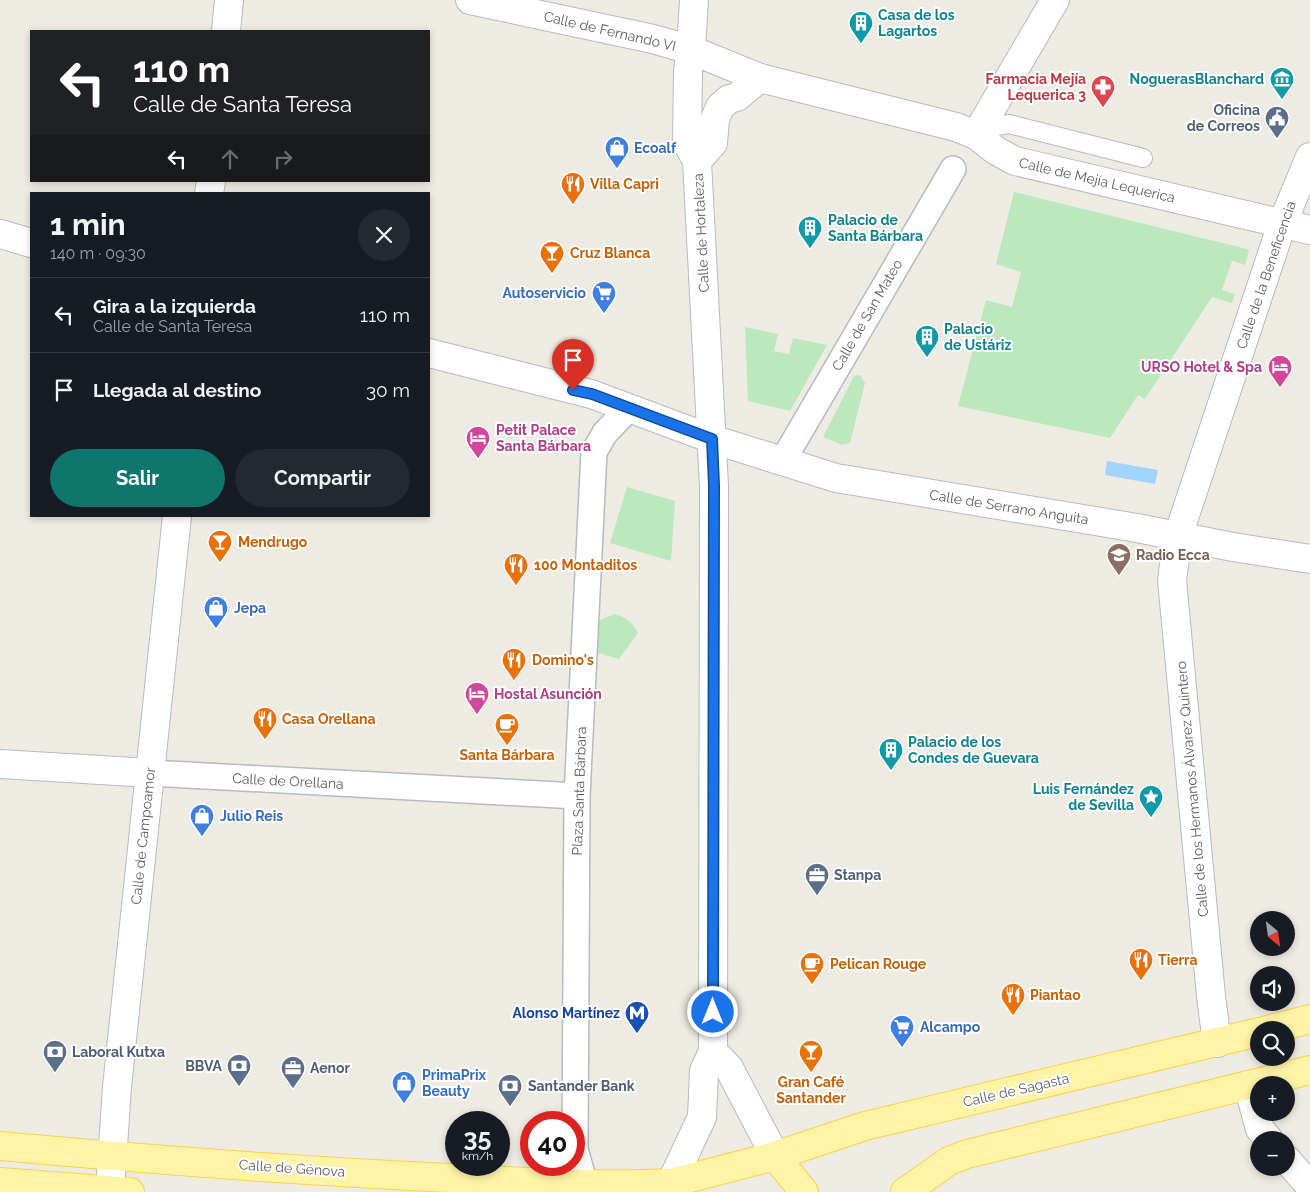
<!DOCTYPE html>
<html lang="es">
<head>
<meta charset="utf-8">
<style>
  body { margin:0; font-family:Raleway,sans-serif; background:#242831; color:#f1f3f6; height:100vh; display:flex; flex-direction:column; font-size:19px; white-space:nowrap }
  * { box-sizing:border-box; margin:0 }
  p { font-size:16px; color:#9ea1a6 }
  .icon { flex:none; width:28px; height:28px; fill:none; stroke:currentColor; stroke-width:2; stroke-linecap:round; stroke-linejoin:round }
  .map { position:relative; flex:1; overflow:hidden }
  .panel { position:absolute; left:30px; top:192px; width:400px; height:325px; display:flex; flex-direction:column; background:#171b24; border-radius:0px; box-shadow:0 2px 8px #0003 }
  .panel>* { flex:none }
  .guide { position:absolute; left:30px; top:30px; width:400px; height:152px; border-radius:0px; box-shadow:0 2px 8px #0003; background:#202124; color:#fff; overflow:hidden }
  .needle { width:32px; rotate:151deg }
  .controls { position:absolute; left:1250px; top:911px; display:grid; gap:10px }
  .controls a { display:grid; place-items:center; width:45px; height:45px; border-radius:50%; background:#171b24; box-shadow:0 2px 8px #0003; font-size:25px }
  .speed { position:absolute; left:445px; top:1111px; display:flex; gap:10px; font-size:25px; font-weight:700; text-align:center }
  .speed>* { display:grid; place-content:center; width:65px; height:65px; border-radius:50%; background:#171b24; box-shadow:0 2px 8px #0003; line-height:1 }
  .speed small { font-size:12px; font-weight:400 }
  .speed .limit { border:8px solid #d22; background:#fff; color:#111 }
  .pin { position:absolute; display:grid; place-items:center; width:42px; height:42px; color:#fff; margin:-51px -21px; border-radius:50% 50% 50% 0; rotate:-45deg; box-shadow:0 0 5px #0007 }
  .pin .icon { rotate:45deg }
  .me { position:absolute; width:55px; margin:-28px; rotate:0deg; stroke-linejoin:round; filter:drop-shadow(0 0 4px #0008) }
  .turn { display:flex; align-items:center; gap:18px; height:105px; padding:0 20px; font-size:22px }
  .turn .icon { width:65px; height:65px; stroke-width:2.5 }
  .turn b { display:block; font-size:35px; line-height:42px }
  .lanes { display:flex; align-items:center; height:48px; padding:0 20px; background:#0003; justify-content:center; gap:25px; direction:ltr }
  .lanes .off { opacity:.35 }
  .round { display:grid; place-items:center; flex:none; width:52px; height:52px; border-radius:26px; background:#242831 }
  .summary { display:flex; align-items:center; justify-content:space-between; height:85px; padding:0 20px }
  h1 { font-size:30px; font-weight:700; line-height:38px }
  .primary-button { display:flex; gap:10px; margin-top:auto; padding:10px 20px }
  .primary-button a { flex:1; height:58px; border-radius:30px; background:#0f766e; color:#fff; font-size:20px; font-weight:700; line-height:58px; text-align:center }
  .primary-button a+a { background:#242831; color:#f1f3f6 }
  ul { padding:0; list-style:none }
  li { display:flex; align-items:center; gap:15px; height:75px; padding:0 20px; border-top:1px solid #363941 }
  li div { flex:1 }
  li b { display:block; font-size:19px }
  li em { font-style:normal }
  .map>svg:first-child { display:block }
  .green { fill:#bce8be }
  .water { fill:#a1d3ff }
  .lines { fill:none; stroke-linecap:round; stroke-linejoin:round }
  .service-casing { stroke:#b7babf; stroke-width:20 }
  .pedestrian-casing { stroke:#b7babf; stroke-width:28 }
  .minor-casing { stroke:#b7babf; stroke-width:30 }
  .tertiary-casing { stroke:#b7babf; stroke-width:30 }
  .primary-casing { stroke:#fbd14e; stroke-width:30 }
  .service { stroke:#fff; stroke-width:18 }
  .pedestrian { stroke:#fff; stroke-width:25 }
  .minor { stroke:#fff; stroke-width:28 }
  .tertiary { stroke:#fff; stroke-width:28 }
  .primary { stroke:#fff4a6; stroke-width:28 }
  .route-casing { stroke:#114b97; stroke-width:12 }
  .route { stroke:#1a73e8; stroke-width:9 }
  .labels { text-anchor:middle; stroke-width:4; stroke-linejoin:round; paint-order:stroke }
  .culture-label { font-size:14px; font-weight:bold; fill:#0d838f; stroke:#fff; text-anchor:start }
  .street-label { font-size:14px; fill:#5a5e64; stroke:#fff }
  .health-label { font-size:14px; font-weight:bold; fill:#be3a42; stroke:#fff; text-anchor:end }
  .service-label { font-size:14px; font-weight:bold; fill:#4e5e75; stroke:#fff; text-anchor:start }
  .shop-label { font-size:14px; font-weight:bold; fill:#366cbe; stroke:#fff; text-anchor:start }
  .food-label { font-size:14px; font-weight:bold; fill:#c56008; stroke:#fff; text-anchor:start }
  .hotel-label { font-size:14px; font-weight:bold; fill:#b23c85; stroke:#fff; text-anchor:start }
  .education-label { font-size:14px; font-weight:bold; fill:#785e54; stroke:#fff; text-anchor:start }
  .transit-label { font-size:14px; font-weight:bold; fill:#164399; stroke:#fff; text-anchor:end }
</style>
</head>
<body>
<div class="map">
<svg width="1310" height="1192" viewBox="0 0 1310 1192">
  <rect width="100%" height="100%" fill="#eeece2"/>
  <!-- green -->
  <g class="green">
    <polygon points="1014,192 1247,249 1249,251 1245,265 1232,261 1222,290 1235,294 1232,303 1212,297 1145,399 1138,395 1110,438 958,406 986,300 1012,307 1021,272 996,264"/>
    <polygon points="745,327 778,334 774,351 789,354 793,338 827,345 790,411 748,401"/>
    <polygon points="860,375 865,383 850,443 842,445 823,437 854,376"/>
    <polygon points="627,487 675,501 671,561 610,543"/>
    <path d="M615,614C625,617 634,623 638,633L619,659L592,651L595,622Z"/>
  </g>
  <!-- water -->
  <polygon class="water" points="1107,461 1158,470 1155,484 1105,475"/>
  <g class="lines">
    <defs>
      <polyline id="service" points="976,135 993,127 1009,124 1143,158"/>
      <g id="pedestrian">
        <polyline points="782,462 953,169"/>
        <polyline points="150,773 577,796"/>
        <polyline points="585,1185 575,1149 577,796 594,452 605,433 628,409"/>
      </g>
      <g id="minor">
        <polyline points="470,0 653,39 691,50"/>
        <polyline points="226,31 229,0"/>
        <polyline points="976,135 1055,0"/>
        <polyline points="697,161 713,143 715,119 720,107 729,99 737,97 760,78"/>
        <polyline points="209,194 211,181"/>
        <polyline points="0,234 31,243"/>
        <polyline points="429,353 591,394 712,439 836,478 1137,528 1233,547 1310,559"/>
        <polyline points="0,764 150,773"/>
        <polyline points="1217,1043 1211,996 1172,580 1178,536 1282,224 1310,157"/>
        <polyline points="1248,1085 1260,1129 1269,1140"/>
        <polyline points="1286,1159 1310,1186"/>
        <polyline points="110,1191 117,1087 177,516"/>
      </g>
      <g id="tertiary">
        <polyline points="691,50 760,78 956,127 976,135 995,150 1015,161 1310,230"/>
        <polyline points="713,1051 729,1068 775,1156"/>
        <polyline points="671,1183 702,1117 704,1071 713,1051 714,486 697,161 687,143 688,70 691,50 694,0"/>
      </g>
      <g id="primary">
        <polyline points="1267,1030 1310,1019"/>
        <path d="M0,1146C143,1159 286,1170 430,1177C510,1181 590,1187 671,1183"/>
        <polyline points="775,1156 804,1192"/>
        <polyline points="0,1182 130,1192"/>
        <polyline points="654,1191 671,1183 775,1156 865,1126 1259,1032"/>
        <polyline points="905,1192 949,1161 967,1154 1310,1070"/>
      </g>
    </defs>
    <!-- service casing -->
    <use href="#service" class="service-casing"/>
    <!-- pedestrian casing -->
    <use href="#pedestrian" class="pedestrian-casing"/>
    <!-- minor casing -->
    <use href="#minor" class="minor-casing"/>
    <!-- tertiary casing -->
    <use href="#tertiary" class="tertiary-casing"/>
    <!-- primary casing -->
    <use href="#primary" class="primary-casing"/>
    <!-- service -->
    <use href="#service" class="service"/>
    <!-- pedestrian -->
    <use href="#pedestrian" class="pedestrian"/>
    <!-- minor -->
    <use href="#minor" class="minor"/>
    <!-- tertiary -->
    <use href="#tertiary" class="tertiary"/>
    <!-- primary -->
    <use href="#primary" class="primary"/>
  </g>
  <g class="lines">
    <defs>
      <polyline id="route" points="573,390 592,394 712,439 714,486 713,1012"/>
    </defs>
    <!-- route casing -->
    <use href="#route" class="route-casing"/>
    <!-- route -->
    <use href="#route" class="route"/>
  </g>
  <!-- icons -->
  <defs>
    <symbol id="building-pin" viewBox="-11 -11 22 30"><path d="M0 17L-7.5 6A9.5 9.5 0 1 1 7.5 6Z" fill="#0f9aa8" stroke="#fff"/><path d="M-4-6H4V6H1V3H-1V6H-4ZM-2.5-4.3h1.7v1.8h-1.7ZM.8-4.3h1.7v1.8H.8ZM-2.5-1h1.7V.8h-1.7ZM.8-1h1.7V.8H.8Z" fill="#fff"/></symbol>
    <symbol id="museum-pin" viewBox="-11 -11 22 30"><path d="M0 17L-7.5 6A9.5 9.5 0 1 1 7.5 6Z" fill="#0f9aa8" stroke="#fff"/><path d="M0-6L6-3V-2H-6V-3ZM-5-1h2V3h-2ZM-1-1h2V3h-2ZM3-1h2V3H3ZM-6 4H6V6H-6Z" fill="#fff"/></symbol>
    <symbol id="pharmacy-pin" viewBox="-11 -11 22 30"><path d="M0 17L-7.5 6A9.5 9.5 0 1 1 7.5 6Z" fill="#e0444e" stroke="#fff"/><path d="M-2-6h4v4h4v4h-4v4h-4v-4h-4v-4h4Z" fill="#fff"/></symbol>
    <symbol id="civic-pin" viewBox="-11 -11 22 30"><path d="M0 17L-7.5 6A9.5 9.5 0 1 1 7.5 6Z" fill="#5c6f8a" stroke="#fff"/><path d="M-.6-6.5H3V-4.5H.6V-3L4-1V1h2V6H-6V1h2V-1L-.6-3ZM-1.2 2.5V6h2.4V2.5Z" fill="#fff"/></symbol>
    <symbol id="shop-pin" viewBox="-11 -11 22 30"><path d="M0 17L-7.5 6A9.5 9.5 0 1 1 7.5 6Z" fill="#3f7fe0" stroke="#fff"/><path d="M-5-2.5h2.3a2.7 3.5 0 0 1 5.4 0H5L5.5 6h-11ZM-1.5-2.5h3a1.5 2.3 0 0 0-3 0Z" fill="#fff"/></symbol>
    <symbol id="restaurant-pin" viewBox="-11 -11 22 30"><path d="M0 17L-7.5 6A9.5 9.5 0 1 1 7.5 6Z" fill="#e8710a" stroke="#fff"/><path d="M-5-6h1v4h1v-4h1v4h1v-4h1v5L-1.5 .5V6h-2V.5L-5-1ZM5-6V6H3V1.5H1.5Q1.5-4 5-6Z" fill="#fff"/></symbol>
    <symbol id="bar-pin" viewBox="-11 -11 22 30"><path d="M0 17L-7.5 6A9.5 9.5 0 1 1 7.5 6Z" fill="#e8710a" stroke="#fff"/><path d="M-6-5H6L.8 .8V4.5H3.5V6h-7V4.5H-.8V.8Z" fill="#fff"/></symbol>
    <symbol id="supermarket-pin" viewBox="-11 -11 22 30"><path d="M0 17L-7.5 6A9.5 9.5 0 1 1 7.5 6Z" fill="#3f7fe0" stroke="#fff"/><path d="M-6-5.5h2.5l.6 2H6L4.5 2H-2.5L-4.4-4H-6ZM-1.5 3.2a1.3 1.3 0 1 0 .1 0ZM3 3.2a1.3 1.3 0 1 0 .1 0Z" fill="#fff"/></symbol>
    <symbol id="hotel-pin" viewBox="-11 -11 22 30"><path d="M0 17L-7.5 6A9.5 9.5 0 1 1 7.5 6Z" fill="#d1479c" stroke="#fff"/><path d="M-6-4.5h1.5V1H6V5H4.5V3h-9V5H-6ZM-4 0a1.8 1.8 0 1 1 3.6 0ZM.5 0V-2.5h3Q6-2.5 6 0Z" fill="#fff"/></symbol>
    <symbol id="school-pin" viewBox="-11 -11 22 30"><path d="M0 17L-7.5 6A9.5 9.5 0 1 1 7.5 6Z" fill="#8d6e63" stroke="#fff"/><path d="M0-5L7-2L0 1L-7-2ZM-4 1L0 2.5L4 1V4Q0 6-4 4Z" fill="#fff"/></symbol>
    <symbol id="cafe-pin" viewBox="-11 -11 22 30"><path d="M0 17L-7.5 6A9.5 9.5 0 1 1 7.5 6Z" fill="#e8710a" stroke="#fff"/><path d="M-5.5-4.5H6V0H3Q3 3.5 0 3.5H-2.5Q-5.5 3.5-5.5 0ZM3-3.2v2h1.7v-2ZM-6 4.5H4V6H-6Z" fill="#fff"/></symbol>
    <symbol id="sight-pin" viewBox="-11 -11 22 30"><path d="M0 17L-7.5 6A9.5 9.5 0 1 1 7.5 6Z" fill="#0f9aa8" stroke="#fff"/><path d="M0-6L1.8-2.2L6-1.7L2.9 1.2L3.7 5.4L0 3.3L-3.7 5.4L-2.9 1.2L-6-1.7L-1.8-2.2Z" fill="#fff"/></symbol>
    <symbol id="office-pin" viewBox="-11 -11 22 30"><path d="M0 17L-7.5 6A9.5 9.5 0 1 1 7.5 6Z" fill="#5c6f8a" stroke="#fff"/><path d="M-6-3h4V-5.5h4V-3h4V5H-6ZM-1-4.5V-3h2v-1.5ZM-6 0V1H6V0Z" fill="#fff"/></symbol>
    <symbol id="metro-pin" viewBox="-11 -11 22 30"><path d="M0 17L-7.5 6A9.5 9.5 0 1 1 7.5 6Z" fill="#1a4fb4" stroke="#fff"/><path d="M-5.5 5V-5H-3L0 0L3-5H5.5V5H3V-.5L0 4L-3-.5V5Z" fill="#fff"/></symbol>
    <symbol id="bank-pin" viewBox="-11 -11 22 30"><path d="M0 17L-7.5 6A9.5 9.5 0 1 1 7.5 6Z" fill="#5c6f8a" stroke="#fff"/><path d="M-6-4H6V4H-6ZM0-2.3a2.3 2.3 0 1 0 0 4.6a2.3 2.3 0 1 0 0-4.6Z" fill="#fff"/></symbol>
  </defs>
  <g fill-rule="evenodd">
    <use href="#building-pin" x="847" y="9" width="28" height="38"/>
    <use href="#museum-pin" x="1268" y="65" width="28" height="38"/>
    <use href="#pharmacy-pin" x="1089" y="73" width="28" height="38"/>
    <use href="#civic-pin" x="1263" y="104" width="28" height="38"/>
    <use href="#shop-pin" x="603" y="134" width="28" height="38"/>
    <use href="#restaurant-pin" x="559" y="170" width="28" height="38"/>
    <use href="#building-pin" x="796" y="214" width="28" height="38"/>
    <use href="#bar-pin" x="538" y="239" width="28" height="38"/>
    <use href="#supermarket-pin" x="590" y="279" width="28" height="38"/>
    <use href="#building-pin" x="913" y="323" width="28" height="38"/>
    <use href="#hotel-pin" x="1266" y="353" width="28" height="38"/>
    <use href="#hotel-pin" x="464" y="424" width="28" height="38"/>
    <use href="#bar-pin" x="206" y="528" width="28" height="38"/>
    <use href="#school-pin" x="1105" y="541" width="28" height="38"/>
    <use href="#restaurant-pin" x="502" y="551" width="28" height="38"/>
    <use href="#shop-pin" x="202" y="594" width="28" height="38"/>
    <use href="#restaurant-pin" x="500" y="646" width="28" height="38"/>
    <use href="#hotel-pin" x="463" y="680" width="28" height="38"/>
    <use href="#restaurant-pin" x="251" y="705" width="28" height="38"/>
    <use href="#cafe-pin" x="493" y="711" width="28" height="38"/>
    <use href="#building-pin" x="877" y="736" width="28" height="38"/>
    <use href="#sight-pin" x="1137" y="783" width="28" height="38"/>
    <use href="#shop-pin" x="188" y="802" width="28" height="38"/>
    <use href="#office-pin" x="803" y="861" width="28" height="38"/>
    <use href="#restaurant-pin" x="1127" y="946" width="28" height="38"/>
    <use href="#cafe-pin" x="798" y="950" width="28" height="38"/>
    <use href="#restaurant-pin" x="999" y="981" width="28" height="38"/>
    <use href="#metro-pin" x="623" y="999" width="28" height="38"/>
    <use href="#supermarket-pin" x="888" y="1013" width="28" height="38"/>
    <use href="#bank-pin" x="41" y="1038" width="28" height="38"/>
    <use href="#bar-pin" x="797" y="1038" width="28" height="38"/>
    <use href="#bank-pin" x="225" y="1052" width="28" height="38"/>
    <use href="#office-pin" x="279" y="1054" width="28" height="38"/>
    <use href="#shop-pin" x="390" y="1069" width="28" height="38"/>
    <use href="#bank-pin" x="496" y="1072" width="28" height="38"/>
  </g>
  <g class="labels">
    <!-- culture labels -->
    <g class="culture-label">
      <text x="878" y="20">Casa de los<tspan x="878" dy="16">Lagartos</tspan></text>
      <text x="1264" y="84" text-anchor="end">NoguerasBlanchard</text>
      <text x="828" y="225">Palacio de<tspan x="828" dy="16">Santa Bárbara</tspan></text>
      <text x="944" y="334">Palacio<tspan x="944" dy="16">de Ustáriz</tspan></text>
      <text x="908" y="747">Palacio de los<tspan x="908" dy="16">Condes de Guevara</tspan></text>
      <text x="1134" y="794" text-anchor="end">Luis Fernández<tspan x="1134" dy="16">de Sevilla</tspan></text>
    </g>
    <!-- street labels -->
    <g class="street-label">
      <text transform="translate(610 31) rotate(13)" y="5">Calle de Fernando VI</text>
      <text transform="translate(1097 180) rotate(13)" y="5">Calle de Mejía Lequerica</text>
      <text transform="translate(701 233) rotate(-93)" y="5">Calle de Hortaleza</text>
      <text transform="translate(1266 275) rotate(-71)" y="5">Calle de la Beneficencia</text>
      <text transform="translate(867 315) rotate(-60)" y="5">Calle de San Mateo</text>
      <text transform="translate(1009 507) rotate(9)" y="5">Calle de Serrano Anguita</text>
      <text transform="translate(288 781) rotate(3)" y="5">Calle de Orellana</text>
      <text transform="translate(1192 789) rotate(-95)" y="5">Calle de los Hermanos Álvarez Quintero</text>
      <text transform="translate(579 791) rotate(-88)" y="5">Plaza Santa Bárbara</text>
      <text transform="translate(143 836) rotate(-84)" y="5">Calle de Campoamor</text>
      <text transform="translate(1016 1090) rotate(-13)" y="5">Calle de Sagasta</text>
      <text transform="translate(292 1168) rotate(4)" y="5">Calle de Génova</text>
    </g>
    <!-- health labels -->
    <g class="health-label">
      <text x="1086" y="84">Farmacia Mejía<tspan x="1086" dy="16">Lequerica 3</tspan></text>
    </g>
    <!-- service labels -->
    <g class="service-label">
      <text x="1260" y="115" text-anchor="end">Oficina<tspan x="1260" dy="16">de Correos</tspan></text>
      <text x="834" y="880">Stanpa</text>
      <text x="72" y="1057">Laboral Kutxa</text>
      <text x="222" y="1071" text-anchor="end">BBVA</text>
      <text x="310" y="1073">Aenor</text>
      <text x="528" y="1091">Santander Bank</text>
    </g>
    <!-- shop labels -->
    <g class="shop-label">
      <text x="634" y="153">Ecoalf</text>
      <text x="586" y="298" text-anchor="end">Autoservicio</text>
      <text x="234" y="613">Jepa</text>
      <text x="220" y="821">Julio Reis</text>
      <text x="920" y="1032">Alcampo</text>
      <text x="422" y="1080">PrimaPrix<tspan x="422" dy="16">Beauty</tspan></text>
    </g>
    <!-- food labels -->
    <g class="food-label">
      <text x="590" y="189">Villa Capri</text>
      <text x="570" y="258">Cruz Blanca</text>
      <text x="238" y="547">Mendrugo</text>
      <text x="534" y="570">100 Montaditos</text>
      <text x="532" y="665">Domino's</text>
      <text x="282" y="724">Casa Orellana</text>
      <text x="507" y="760" text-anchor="middle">Santa Bárbara</text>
      <text x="1158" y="965">Tierra</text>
      <text x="830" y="969">Pelican Rouge</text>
      <text x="1030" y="1000">Piantao</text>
      <text x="811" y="1087" text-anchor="middle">Gran Café<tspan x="811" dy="16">Santander</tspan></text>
    </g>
    <!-- hotel labels -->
    <g class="hotel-label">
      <text x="1262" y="372" text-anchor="end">URSO Hotel &amp; Spa</text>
      <text x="496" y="435">Petit Palace<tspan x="496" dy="16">Santa Bárbara</tspan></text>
      <text x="494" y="699">Hostal Asunción</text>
    </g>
    <!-- education labels -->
    <g class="education-label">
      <text x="1136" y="560">Radio Ecca</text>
    </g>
    <!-- transit labels -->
    <g class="transit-label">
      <text x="620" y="1018">Alonso Martínez</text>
    </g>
  </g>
</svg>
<div class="controls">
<a><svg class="needle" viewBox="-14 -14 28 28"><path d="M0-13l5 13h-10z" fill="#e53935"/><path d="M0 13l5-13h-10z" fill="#9ea1a6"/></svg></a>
<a><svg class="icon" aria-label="sound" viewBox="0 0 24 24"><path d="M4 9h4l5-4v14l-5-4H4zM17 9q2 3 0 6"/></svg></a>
<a><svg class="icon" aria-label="search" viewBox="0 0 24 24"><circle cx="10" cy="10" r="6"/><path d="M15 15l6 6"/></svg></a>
<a>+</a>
<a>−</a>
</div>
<div class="speed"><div>35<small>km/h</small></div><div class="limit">40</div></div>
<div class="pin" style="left:573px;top:390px;background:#d93025"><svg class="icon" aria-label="arrive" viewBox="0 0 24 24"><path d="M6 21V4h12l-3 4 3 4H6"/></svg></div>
<svg class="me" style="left:713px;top:1012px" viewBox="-20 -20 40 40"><circle r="17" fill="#1a73e8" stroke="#fff" stroke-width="3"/><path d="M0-11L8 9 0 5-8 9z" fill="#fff"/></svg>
<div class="guide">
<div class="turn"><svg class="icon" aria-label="left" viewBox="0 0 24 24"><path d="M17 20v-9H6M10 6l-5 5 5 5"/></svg><div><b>110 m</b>Calle de Santa Teresa</div></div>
<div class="lanes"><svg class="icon" aria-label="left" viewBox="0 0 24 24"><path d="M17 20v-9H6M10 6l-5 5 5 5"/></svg><svg class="icon off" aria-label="ahead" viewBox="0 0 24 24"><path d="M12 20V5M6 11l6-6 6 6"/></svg><svg class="icon off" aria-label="right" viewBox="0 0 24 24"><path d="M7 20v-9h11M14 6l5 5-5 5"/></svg></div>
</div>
<section class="panel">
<div class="summary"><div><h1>1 min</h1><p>140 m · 09:30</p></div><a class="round"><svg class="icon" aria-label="close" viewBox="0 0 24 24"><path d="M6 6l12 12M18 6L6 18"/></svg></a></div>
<ul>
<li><svg class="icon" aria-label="left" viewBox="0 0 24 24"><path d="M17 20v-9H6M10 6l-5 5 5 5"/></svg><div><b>Gira a la izquierda</b><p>Calle de Santa Teresa</p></div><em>110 m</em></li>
<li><svg class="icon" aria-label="arrive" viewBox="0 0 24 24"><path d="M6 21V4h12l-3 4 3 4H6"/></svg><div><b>Llegada al destino</b></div><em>30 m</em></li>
</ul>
<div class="primary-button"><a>Salir</a><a>Compartir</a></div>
</section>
</div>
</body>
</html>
